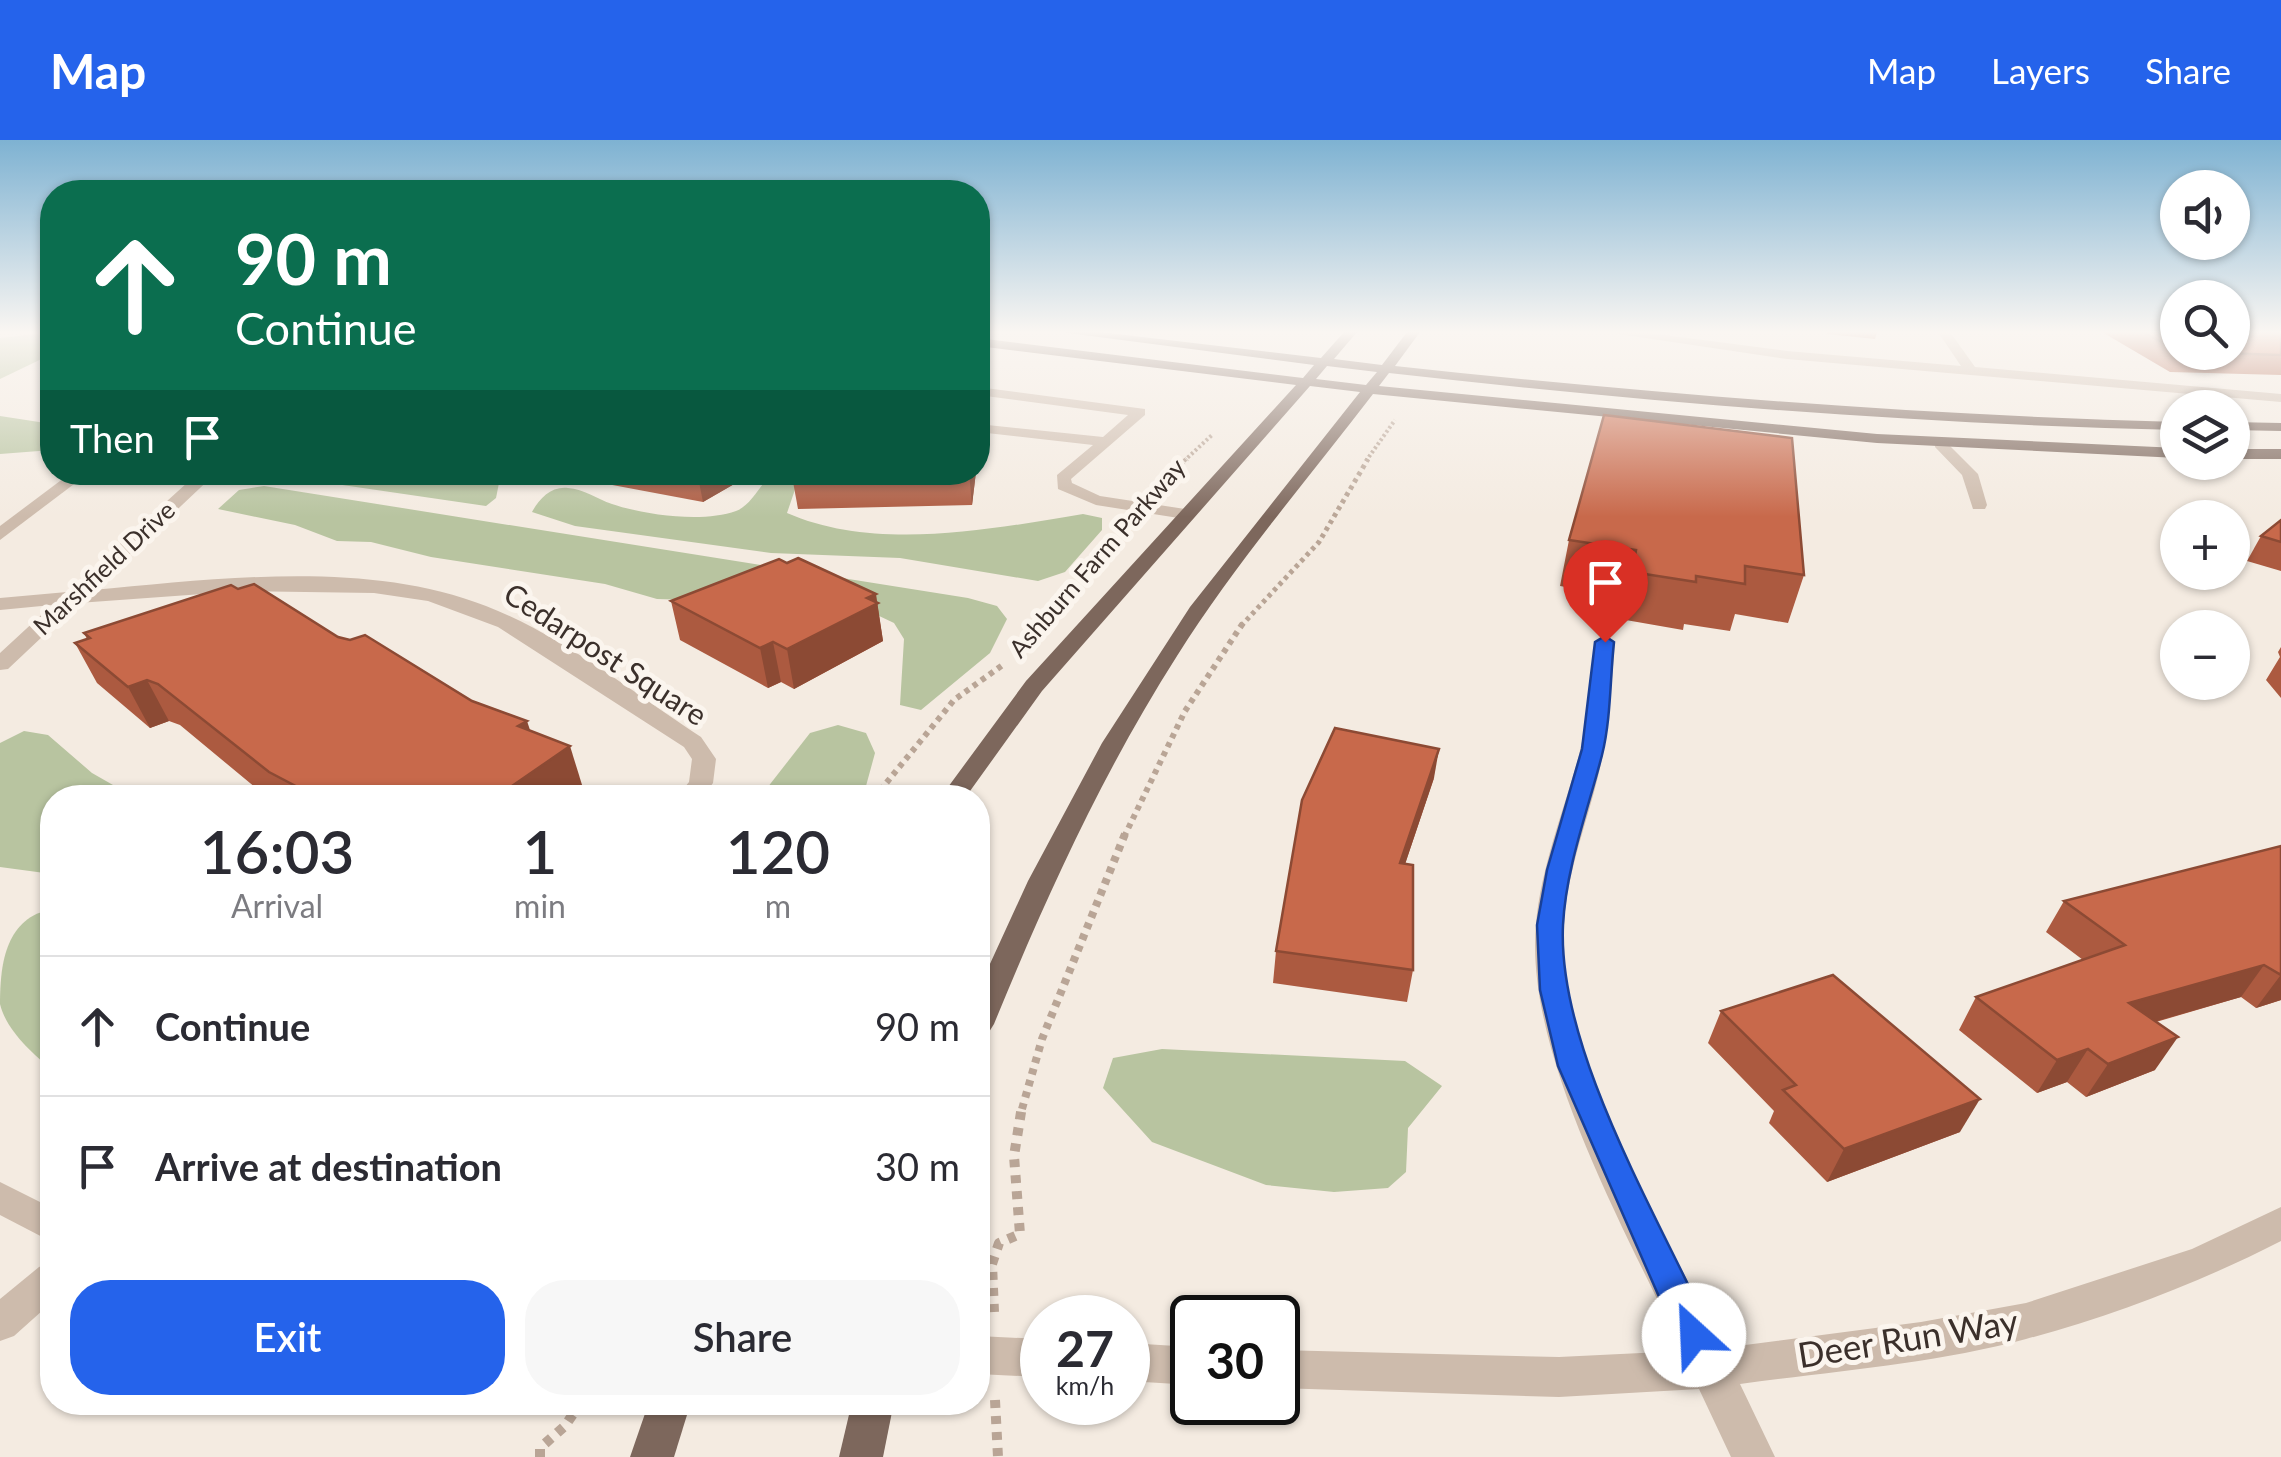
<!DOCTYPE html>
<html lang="en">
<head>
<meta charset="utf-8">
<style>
  body { margin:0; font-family:Lato,sans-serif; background:#f7f7f7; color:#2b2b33; height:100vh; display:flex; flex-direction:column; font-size:38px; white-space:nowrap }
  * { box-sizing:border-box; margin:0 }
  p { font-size:32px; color:#7c7c81 }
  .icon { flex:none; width:55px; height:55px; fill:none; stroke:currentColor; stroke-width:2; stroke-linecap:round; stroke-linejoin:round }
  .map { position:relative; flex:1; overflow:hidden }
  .sheet { position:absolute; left:40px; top:645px; width:950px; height:630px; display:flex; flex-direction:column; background:#fff; border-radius:40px; box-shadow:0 2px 8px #0004 }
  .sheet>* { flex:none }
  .banner { position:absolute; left:40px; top:40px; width:950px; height:305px; border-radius:40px; box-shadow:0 2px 8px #0004; background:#0b6e4f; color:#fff; overflow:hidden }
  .tools { position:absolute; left:2160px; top:30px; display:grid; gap:20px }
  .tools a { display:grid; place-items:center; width:90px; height:90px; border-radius:50%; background:#fff; box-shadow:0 2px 8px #0004; font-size:50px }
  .speed { position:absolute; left:1020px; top:1155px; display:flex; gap:20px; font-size:50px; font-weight:700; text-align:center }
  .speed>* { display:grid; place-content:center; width:130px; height:130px; border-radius:50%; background:#fff; box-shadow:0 2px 8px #0004; line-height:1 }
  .speed small { font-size:25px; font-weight:400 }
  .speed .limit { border:5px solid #111; border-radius:15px; background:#fff; color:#111 }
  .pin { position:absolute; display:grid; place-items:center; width:85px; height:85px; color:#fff; margin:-102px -42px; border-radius:50% 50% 50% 0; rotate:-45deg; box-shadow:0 0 10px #0007 }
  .pin .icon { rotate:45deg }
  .me { position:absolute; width:110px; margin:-55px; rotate:335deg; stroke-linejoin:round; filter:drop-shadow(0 0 8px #0008) }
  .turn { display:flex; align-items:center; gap:35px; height:210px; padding:0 30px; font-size:45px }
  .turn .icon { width:130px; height:130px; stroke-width:2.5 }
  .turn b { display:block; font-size:70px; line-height:85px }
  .then { display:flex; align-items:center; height:95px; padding:0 30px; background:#0003; gap:20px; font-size:38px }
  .eta { display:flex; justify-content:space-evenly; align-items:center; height:170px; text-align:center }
  .eta b { font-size:60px; font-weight:600; line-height:70px }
  .action { display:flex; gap:20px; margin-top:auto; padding:20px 30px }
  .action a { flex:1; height:115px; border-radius:40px; background:#2563eb; color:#fff; font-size:40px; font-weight:600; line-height:115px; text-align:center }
  .action a+a { background:#f7f7f7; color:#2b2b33 }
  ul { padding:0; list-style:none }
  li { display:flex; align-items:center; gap:30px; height:140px; padding:0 30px; border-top:2px solid #e1e1e2 }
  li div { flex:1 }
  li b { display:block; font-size:38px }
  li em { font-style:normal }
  header { display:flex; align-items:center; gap:60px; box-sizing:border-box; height:140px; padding:0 50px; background:#2563eb; color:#fff }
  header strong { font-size:48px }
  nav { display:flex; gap:55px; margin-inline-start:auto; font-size:35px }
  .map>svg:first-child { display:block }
  .green { fill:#b8c4a0 }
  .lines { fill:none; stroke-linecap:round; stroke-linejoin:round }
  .path-far4 { stroke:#b9a596; stroke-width:4; stroke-dasharray:2.5 2.5; stroke-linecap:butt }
  .path-far3 { stroke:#b9a596; stroke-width:5; stroke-dasharray:4 4; stroke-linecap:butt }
  .path-far2 { stroke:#b9a596; stroke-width:6; stroke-dasharray:5 5; stroke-linecap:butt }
  .path-far1 { stroke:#b9a596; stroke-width:8; stroke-dasharray:6 6; stroke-linecap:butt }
  .path { stroke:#b9a596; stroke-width:10; stroke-dasharray:8 8; stroke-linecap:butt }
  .minor { fill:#cdbbac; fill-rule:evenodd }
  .major { fill:#7d675c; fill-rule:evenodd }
  .wall { fill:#ac5a40 }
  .shaded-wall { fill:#8c4a34 }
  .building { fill:#c8694b; stroke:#8c4a34; stroke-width:2.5 }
  .route { fill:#2563eb; stroke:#184099; stroke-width:2.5 }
  .labels { text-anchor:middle; stroke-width:10; stroke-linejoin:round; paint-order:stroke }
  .far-street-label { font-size:25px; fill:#3b302b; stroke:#fbf5ee }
  .street-label { font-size:30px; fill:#3b302b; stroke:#fbf5ee }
  .near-street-label { font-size:35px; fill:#3b302b; stroke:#fbf5ee }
</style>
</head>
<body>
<header>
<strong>Map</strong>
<nav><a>Map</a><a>Layers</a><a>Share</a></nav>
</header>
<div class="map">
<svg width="2281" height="1317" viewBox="0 0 2281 1317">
  <rect width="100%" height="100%" fill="#f4ebe1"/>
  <!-- green -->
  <g class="green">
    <polygon points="52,192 52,214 0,239 0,198"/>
    <polygon points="0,276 52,284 52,310 0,314"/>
    <polygon points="491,332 500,338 496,358 486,366 267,334"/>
    <path d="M801,332L787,373C876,412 992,389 1083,374L1102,378V390L1065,432L1038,441L900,418L771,413L575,386L532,372C539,359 551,346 568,348C584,349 597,359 612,364C644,375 703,383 736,371C751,366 761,343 773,333Z"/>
    <polygon points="264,346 968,458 997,466 1007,479 990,513 921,570 900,565 904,499 894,483 856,465 657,459 605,444 431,417 371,402 337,401 295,385 218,369 239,350"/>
    <polygon points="838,585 866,593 875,613 863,657 760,657 810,593"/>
    <polygon points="24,591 48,595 92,633 134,657 52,658 52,734 0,727 0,603"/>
    <path d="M52,769V930C33,914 6,890 0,864C0,820 7,778 52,769Z"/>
    <polygon points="1162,909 1405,921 1442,946 1408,988 1406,1032 1388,1048 1334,1052 1266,1045 1152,1002 1103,948 1113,918"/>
  </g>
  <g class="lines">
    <!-- path-far4 -->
    <g class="path-far4">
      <polyline points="1184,321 1212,295"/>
      <polyline points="1366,321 1395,280"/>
    </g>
    <!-- path-far3 -->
    <g class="path-far3">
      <polyline points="1163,341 1187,319"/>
      <polyline points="1241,486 1319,402 1368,319"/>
    </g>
    <!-- path-far2 -->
    <g class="path-far2">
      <polyline points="874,658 954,560 1004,524"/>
      <polyline points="1124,697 1185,571 1243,483"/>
    </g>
    <!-- path-far1 -->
    <polyline class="path-far1" points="1022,969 1042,899 1125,694"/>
    <!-- path -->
    <g class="path">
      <polyline points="994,1172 992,1124 999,1103 1020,1094 1014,1016 1022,966"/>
      <polyline points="995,1260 998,1317"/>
      <polyline points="540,1317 540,1308 565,1286 581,1262"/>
    </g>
    <!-- minor -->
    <g class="minor">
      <polygon points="1605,192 1641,192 1787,211 1961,226 1938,192 1950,192 1975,227 2281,254 2281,262 1787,219"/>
      <polygon points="978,247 1145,269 1145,275 1071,339 1072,343 1100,356 1185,369 1194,374 1185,379 1096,365 1058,349 1057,335 1093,305 978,292 978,284 1103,297 1128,275 978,255"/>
      <polygon points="1935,301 1945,301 1978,334 1987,365 1985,369 1973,369 1962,335 1935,307"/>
      <path d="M199,332H217L92,450C218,439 365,419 486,466C563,496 632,552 701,597L716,619L713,643L702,658H676L689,642L692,619L684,607L498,487L428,461L374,453L244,451L78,463L8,529L0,530V513L52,465L0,470V458L67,452Z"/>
      <polygon points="68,335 82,338 0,400 0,386"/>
      <path d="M1605,496L1615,502C1612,537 1610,573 1604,608C1594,667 1567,725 1564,785C1558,919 1664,1090 1722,1208L1921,1182L2026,1163L2192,1109L2281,1067V1101C2201,1142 2113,1176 2026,1199C1933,1224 1835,1231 1740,1244L1775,1317H1731L1699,1249L1559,1257L1278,1248V1210L1559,1217L1682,1211C1628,1094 1524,914 1536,784C1541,727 1564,670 1579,615C1588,579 1590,539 1595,502Z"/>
      <polygon points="0,1042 52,1068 52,1102 0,1075"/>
      <polygon points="52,1122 52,1162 14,1196 0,1201 0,1159 39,1127"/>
      <polygon points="978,1196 1042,1199 1042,1237 978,1234"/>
      <polygon points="1128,1203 1192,1207 1192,1245 1128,1241"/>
    </g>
    <!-- major -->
    <g class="major">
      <path d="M1060,192H1100L1321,218L1344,192H1357L1334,219L1382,225L1407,192H1420L1395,226C1655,254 1915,275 2178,282V290C1914,284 1652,263 1389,233L1379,246L1877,294L2178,308V318L1877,303L1373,254C1307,340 1235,424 1177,516C1103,632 1046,757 994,884L989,892L978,895V850L1028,741L1102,603L1190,467L1360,252L1310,246L1042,551L965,658H940L1026,541L1296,245L978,206V198L1303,238L1314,225ZM1327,226L1377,232L1366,245L1316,239Z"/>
      <polygon points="2232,282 2281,283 2281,291 2232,290"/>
      <rect x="2232" y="309" width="49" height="10"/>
      <polygon points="649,1262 691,1262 674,1317 630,1317"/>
      <polygon points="852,1262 894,1262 883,1317 839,1317"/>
    </g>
  </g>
  <!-- wall -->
  <g class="wall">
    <polygon points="1827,192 1877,192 1875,199 1827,194"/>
    <polygon points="2102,192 2178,192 2178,212 2232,212 2281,192 2281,235 2170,232"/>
    <polygon points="543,332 755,332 703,362"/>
    <polygon points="793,332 976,332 972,365 798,369 792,336"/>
    <polygon points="2281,380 2281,431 2247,421 2261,396"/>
    <polygon points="1569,400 1804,435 1788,483 1735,474 1730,491 1684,484 1683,490 1620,479 1624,457 1560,446"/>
    <polygon points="671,461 877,463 883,501 794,549 781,542 768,548 680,500"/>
    <polygon points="84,493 338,497 530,591 583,648 571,658 268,658 180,585 169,581 150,588 97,543 75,503 87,499"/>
    <polygon points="2281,507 2281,558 2266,540 2280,517 2278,512"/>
    <polygon points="1434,638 1405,724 1413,830 1407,862 1273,843 1276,811"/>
    <polygon points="2281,706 2281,860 2256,868 2241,857 2156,882 2155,930 2086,957 2067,942 2037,953 1959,890 1976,857 2083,820 2046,792 2064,761"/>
    <polygon points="1721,871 1960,992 1827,1042 1769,983 1774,971 1708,903"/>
  </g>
  <!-- shaded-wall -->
  <g class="shaded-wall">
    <polygon points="978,287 979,310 978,324"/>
    <polygon points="697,332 755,332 703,362"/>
    <polygon points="969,332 976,332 972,365"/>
    <polygon points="876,454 883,501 794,549 787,509 867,458"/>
    <polygon points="773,502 781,542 768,548 760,508"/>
    <polygon points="147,540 169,581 150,588 128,547"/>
    <polygon points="527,581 541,623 518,586"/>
    <polygon points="570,606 583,648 571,658 504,658 502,653"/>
    <polygon points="1439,609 1434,638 1395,754 1400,723"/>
    <polygon points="498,651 500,658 487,658"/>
    <polygon points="2264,825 2241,857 2108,895 2129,863"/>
    <polygon points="2281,834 2281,860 2256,868 2280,836"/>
    <polygon points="2178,897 2155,930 2086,957 2108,924"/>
    <polygon points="2088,909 2067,942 2037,953 2057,920"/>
    <polygon points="1980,959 1960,992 1827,1042 1844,1009"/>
  </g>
  <!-- building -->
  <g class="building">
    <polygon points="2143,192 2178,192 2178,211"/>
    <polygon points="2232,192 2281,192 2281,215 2192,212 2232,212"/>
    <polygon points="1604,275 1792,298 1804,435 1745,426 1745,444 1696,436 1696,442 1632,432 1636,410 1569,400"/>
    <polygon points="793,332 928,332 792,336"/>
    <polygon points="2281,380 2281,402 2261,396"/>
    <polygon points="798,418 876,454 867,458 878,463 787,509 773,502 760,508 671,461 779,419 787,423"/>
    <polygon points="254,444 338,497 350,500 365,495 472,561 527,581 518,586 570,606 502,653 498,651 487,658 296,658 307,652 269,632 158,544 147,540 128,547 75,503 90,498 84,493 231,445 238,449"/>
    <polygon points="1335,588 1439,609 1400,723 1413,725 1413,830 1276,811 1302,660"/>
    <polygon points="2281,706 2281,835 2264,825 2129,863 2178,897 2108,924 2088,909 2057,920 1976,857 2125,805 2064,761"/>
    <polygon points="1833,835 1980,959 1844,1009 1783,950 1796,945 1721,871"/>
  </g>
  <!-- sky -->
  <linearGradient id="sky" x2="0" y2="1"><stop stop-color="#7eb2d2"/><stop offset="0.51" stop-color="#faf6f2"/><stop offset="1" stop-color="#faf6f2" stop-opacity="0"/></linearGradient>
  <rect width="2281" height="377" fill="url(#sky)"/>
  <!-- route -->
  <path class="route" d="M1605,496L1614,502C1610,539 1611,579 1602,615C1588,670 1566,727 1563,785C1557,911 1660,1079 1712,1195L1706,1207L1694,1212L1681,1207L1558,926L1540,850L1537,785L1547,730L1582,609L1595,502Z"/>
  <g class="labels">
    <!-- far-street labels -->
    <g class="far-street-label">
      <text transform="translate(1097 418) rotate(-49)" y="9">Ashburn Farm Parkway</text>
      <text transform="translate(104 428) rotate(-43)" y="9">Marshfield Drive</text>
    </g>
    <!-- street labels -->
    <g class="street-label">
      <text transform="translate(605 515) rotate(33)" y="10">Cedarpost Square</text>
    </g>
    <!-- near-street labels -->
    <g class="near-street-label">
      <text transform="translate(1908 1199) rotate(-9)" y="12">Deer Run Way</text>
    </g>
  </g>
</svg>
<div class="tools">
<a><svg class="icon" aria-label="sound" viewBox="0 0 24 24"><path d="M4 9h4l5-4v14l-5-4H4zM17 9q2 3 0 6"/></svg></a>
<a><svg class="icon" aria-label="search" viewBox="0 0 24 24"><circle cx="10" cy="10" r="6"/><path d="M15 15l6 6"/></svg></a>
<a><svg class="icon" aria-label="layers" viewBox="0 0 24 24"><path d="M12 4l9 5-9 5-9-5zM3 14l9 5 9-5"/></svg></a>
<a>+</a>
<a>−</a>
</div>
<div class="speed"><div>27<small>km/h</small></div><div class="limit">30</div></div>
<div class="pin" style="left:1605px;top:502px;background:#d93025"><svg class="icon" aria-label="arrive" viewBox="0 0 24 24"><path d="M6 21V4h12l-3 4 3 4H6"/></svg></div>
<svg class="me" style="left:1694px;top:1195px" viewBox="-20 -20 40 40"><circle r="19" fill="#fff"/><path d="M0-13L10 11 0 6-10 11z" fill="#2563eb"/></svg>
<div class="banner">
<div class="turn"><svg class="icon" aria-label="ahead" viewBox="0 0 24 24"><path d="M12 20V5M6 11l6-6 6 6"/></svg><div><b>90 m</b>Continue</div></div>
<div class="then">Then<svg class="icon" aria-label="arrive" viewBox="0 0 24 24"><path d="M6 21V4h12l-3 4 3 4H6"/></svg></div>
</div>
<section class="sheet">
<div class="eta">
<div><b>16:03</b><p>Arrival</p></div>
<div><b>1</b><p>min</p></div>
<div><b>120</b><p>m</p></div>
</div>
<ul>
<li><svg class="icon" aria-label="ahead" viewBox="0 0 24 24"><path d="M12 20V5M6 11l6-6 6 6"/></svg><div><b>Continue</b></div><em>90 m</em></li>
<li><svg class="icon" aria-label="arrive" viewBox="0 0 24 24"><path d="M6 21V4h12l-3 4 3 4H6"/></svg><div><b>Arrive at destination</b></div><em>30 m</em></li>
</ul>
<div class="action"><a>Exit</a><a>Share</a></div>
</section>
</div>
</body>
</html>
